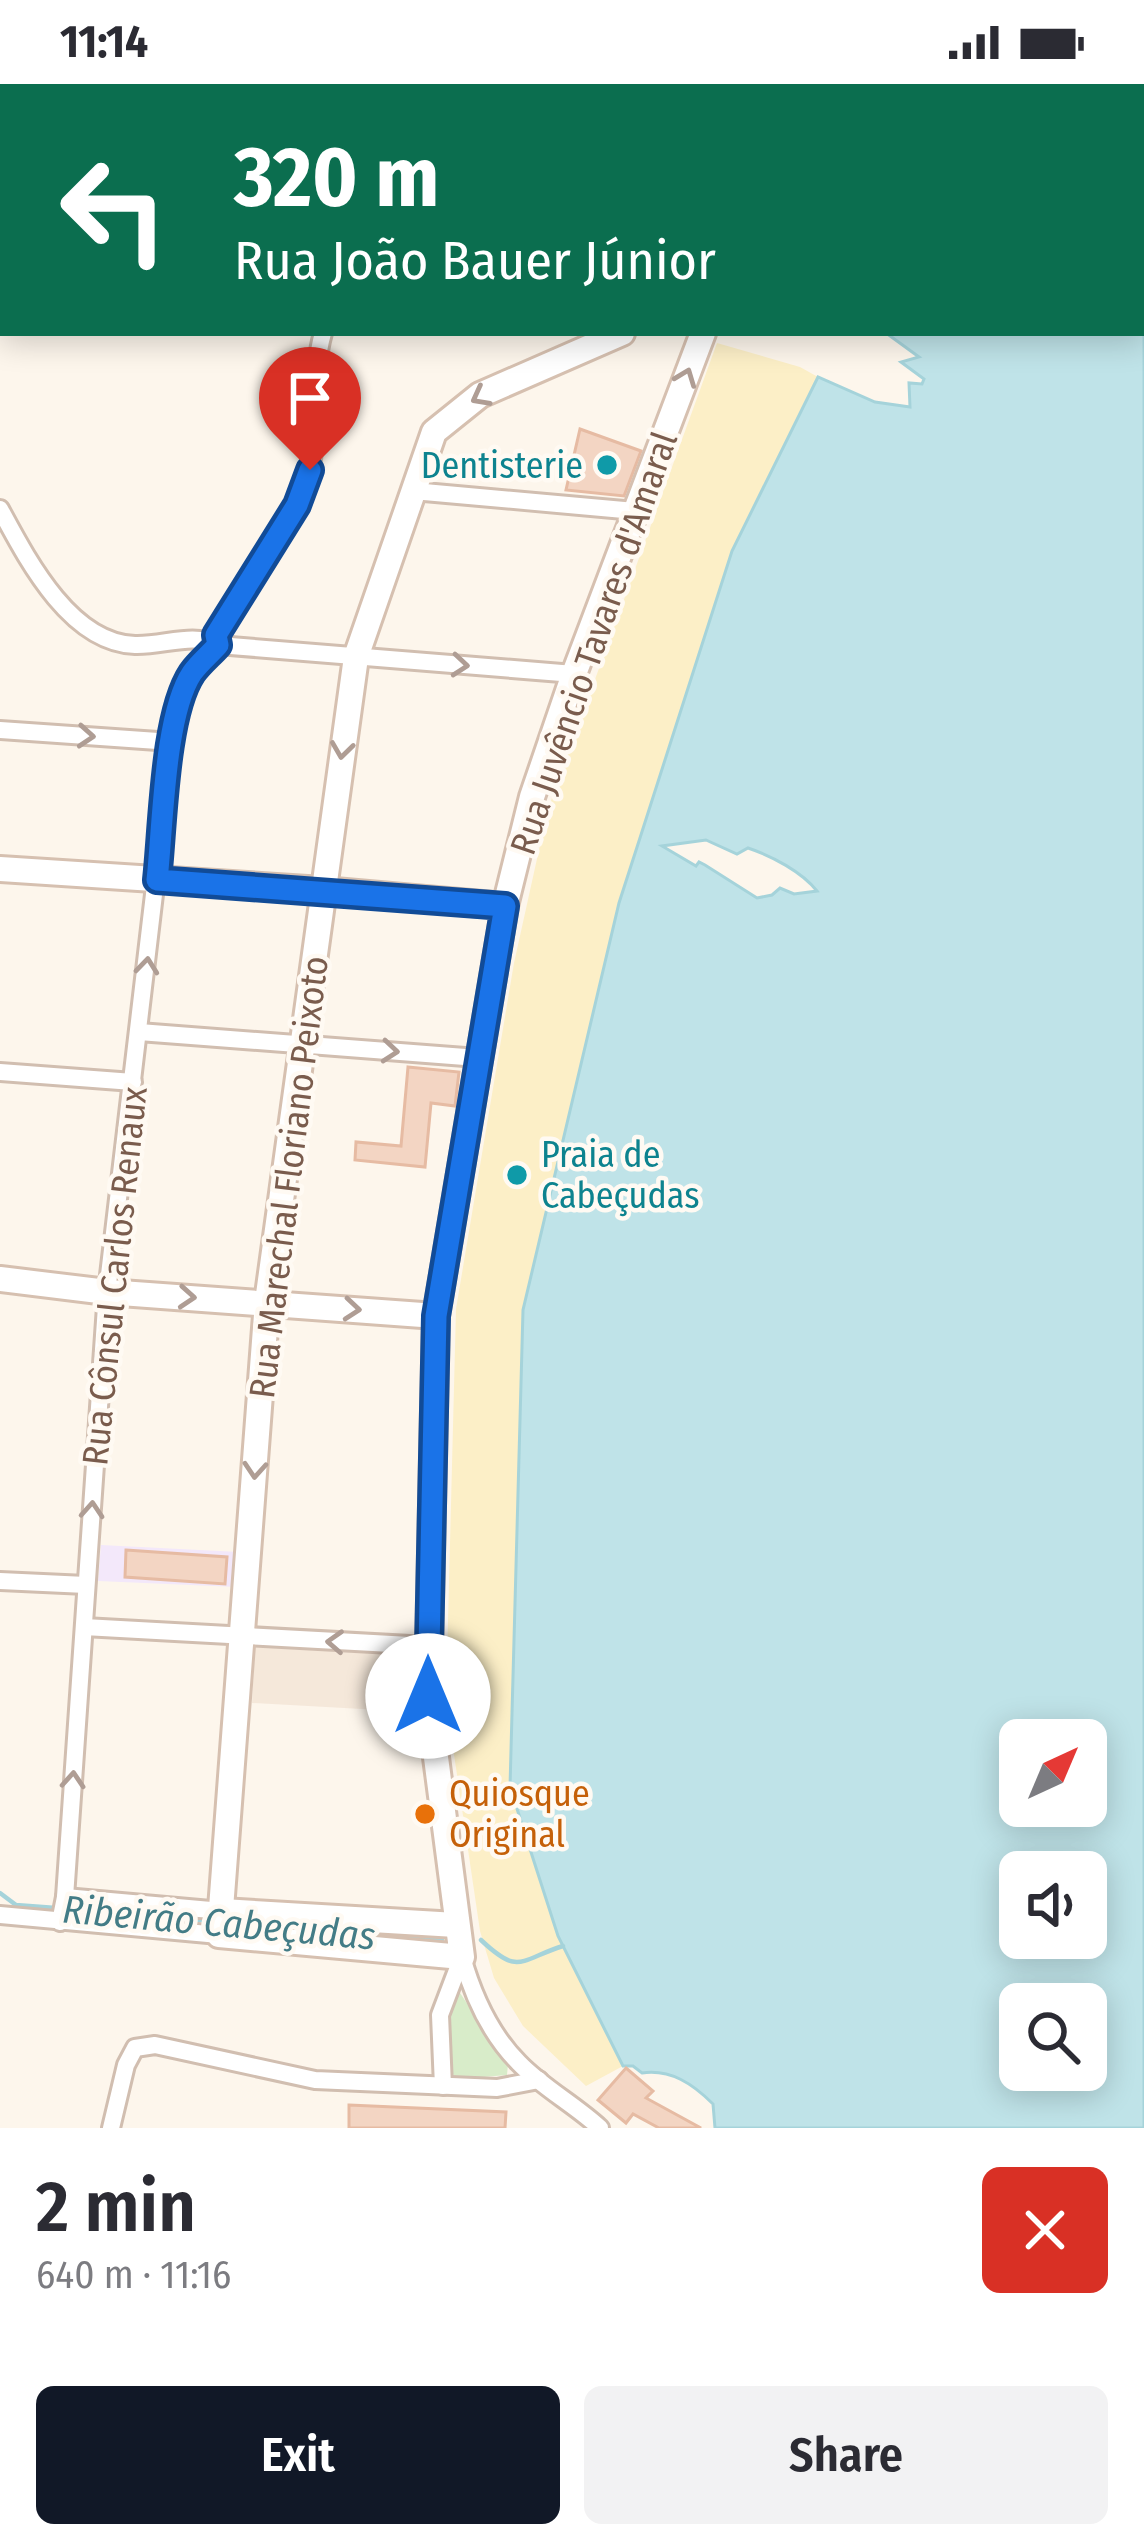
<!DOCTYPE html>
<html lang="en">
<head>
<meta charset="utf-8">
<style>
  body { margin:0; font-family:"Fira Sans Condensed",sans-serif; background:#f2f2f3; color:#2b2b33; height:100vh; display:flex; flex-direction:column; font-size:45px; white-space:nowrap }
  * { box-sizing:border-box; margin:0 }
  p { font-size:39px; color:#7c7c81 }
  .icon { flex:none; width:66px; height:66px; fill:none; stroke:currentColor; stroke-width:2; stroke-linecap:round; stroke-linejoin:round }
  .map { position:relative; height:2044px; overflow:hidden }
  .side { display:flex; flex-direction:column; background:#fff; flex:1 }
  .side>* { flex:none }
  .hud { position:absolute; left:0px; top:0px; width:1146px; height:252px; box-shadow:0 6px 30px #0003; background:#0b6e4f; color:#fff; overflow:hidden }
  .needle { width:78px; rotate:44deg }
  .buttons { position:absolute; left:999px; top:1635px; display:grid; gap:24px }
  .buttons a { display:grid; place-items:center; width:108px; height:108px; border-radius:18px; background:#fff; box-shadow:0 6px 30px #0003; font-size:60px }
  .pin { position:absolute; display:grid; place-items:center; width:102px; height:102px; color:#fff; margin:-123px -51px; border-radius:50% 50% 50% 0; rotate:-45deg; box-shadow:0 0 12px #0007 }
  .pin .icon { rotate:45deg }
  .me { position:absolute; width:132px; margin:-66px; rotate:0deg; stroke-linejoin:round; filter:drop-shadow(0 0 9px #0008) }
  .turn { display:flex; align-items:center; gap:42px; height:252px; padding:0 36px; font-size:54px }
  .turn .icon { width:156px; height:156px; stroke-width:2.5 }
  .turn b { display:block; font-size:84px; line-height:102px }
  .round { display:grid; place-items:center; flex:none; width:126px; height:126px; border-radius:18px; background:#f2f2f3 }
  .summary { display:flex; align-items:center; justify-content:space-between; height:204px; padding:0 36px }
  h1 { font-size:72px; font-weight:600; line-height:90px }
  .cta { display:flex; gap:24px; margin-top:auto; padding:24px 36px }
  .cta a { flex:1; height:138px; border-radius:18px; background:#111827; color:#fff; font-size:48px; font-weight:600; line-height:138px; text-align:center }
  .cta a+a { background:#f2f2f3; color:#2b2b33 }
  .status { display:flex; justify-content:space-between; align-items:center; height:84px; padding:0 60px; background:#fff; direction:ltr }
  .status svg { height:33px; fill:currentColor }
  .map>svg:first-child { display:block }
  .residential { fill:#f5e8da }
  .education { fill:#f3e8fa }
  .green { fill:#d8ecc9 }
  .sand { fill:#fcefc7 }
  .water { fill:#bfe3e8; stroke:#a5d3da; stroke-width:3; fill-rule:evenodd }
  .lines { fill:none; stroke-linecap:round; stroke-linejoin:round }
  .stream { stroke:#a5d3da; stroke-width:4.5 }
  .building { fill:#f3d5c3; stroke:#e6bba3; stroke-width:3 }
  .street-casing { stroke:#d1beb0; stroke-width:22 }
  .secondary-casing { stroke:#d6c0b0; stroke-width:30 }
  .street { stroke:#fff; stroke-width:16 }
  .secondary { stroke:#fff; stroke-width:24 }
  .oneway { stroke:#af9d94 }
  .route-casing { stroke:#114b97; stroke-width:30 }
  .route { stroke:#1a73e8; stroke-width:21 }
  .culture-dot { fill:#0f9aa8; stroke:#fffaf3; stroke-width:4.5 }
  .food-dot { fill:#e8710a; stroke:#fffaf3; stroke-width:4.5 }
  .labels { text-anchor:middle; stroke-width:9; stroke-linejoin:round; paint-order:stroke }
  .culture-label { font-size:36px; fill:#0d838f; stroke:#fffaf3; text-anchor:end }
  .street-label { font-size:36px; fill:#7a5c4d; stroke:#fffaf3 }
  .food-label { font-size:36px; fill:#c56008; stroke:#fffaf3; text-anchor:start }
  .water-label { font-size:39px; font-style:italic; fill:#437c86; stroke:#fffaf3 }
</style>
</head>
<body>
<div class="status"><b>11:14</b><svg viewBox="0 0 49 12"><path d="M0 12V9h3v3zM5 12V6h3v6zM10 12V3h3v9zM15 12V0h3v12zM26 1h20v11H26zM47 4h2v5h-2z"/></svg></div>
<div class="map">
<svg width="1144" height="2044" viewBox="0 0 1144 2044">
  <rect width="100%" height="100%" fill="#fdf6ec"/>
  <!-- residential -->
  <polygon class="residential" points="255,1563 419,1572 416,1628 252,1619"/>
  <!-- education -->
  <polygon class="education" points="101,1461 239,1468 237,1503 98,1497"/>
  <!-- green -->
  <g class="green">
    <polygon points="0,0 743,0 743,3 3,3 3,127"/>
    <polygon points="458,1906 508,1980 507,1991 459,1995 451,1989 449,1927"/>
  </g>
  <!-- sand -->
  <polygon class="sand" points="717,259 800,283 818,293 732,467 619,819 523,1226 510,1703 558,1852 623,1982 586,2002 523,1942 494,1894 480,1847 446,1616 456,1225 514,879 548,725"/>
  <!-- water -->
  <path class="water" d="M817,0H1144V2044H715L713,2020C693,2000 671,1985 642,1989L633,1982H623L558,1852L510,1703L523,1226L619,819L639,757L732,467L818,293L875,318L910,323L909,299L922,300L924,295L901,278L919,273L886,249H1143V3ZM706,756L737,770L748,764C772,772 802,788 817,807L794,810L780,804L772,811L757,814L705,781L699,778L696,782L662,762ZM1020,1656H1086V1722H1020ZM1020,1788H1086V1854H1020ZM1020,1920H1086V1986H1020Z"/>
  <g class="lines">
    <!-- stream -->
    <g class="stream">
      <polyline points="0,1809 16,1821 56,1824"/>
      <polyline points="68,1825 212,1837"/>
      <polyline points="265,1842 442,1856"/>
      <path d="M481,1856C519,1892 519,1876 563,1862"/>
    </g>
  </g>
  <!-- building -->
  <g class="building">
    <polygon points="580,345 641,367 624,412 566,406"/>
    <polygon points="408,983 459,988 455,1022 431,1019 425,1083 355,1076 356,1058 401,1062"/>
    <polygon points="126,1466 227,1473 225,1500 125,1493"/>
    <polygon points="626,1984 653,2007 646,2014 701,2044 659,2044 633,2030 626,2039 598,2016"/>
    <polygon points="349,2021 506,2028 505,2044 349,2044"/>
  </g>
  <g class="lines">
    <defs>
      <g id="street">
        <polyline points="413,407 635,427"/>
        <path d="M0,425C27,475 70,559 135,561C164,562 192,548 218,561L574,590"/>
        <path d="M218,561L216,551C246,499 294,448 309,389C321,343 310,294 323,249"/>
        <polyline points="0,646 172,658"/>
        <polyline points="139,948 478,974"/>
        <polyline points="0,988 133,998"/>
        <polyline points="0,1497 86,1501"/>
        <polyline points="84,1543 428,1562"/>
        <polyline points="65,1813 222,1827"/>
        <polyline points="0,1831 219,1851"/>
        <path d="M60,1838L65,1813L107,1208L172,658C178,616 189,592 218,561"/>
        <path d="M462,1873C473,1912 490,1950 519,1979C543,2004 574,2020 600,2044"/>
        <polyline points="443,2002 440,1931 462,1873"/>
        <polyline points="111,2044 126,1981 135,1964 155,1961 315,1996 497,2004 539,1996"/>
      </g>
      <g id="secondary">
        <polyline points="773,0 773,3"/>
        <polyline points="622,249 480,311 434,348 356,573 267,1218 219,1851 462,1873 428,1612 436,1232 505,822 532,713 574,590 703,249"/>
        <polyline points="0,785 323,806 505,822"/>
        <polyline points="0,1195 107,1208 436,1232"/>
        <polyline points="222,1827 456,1841"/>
      </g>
    </defs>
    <!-- street casing -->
    <use href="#street" class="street-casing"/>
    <!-- secondary casing -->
    <use href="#secondary" class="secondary-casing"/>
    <!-- street -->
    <use href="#street" class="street"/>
    <!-- secondary -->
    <use href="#secondary" class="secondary"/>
  </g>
  <!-- one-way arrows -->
  <defs><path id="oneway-chevron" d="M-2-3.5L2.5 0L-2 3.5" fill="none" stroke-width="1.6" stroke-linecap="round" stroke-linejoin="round" transform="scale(3)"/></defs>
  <g class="oneway">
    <use href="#oneway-chevron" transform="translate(686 293) rotate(-69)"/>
    <use href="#oneway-chevron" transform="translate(480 313) rotate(152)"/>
    <use href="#oneway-chevron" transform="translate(460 581) rotate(5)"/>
    <use href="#oneway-chevron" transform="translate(86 652) rotate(4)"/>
    <use href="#oneway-chevron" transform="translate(342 666) rotate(98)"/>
    <use href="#oneway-chevron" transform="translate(147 882) rotate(-84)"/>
    <use href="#oneway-chevron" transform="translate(390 967) rotate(5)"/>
    <use href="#oneway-chevron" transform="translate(187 1213) rotate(4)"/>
    <use href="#oneway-chevron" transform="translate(352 1225) rotate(5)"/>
    <use href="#oneway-chevron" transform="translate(255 1386) rotate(94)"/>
    <use href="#oneway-chevron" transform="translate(92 1426) rotate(-86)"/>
    <use href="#oneway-chevron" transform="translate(335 1558) rotate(-177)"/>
    <use href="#oneway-chevron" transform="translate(73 1696) rotate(-86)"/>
  </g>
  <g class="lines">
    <defs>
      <path id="route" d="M310,386L297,421L216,551L218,561C210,570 199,579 192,589C164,631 163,743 157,796L505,822L436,1232L428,1612"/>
    </defs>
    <!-- route casing -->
    <use href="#route" class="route-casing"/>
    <!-- route -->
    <use href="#route" class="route"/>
  </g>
  <!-- markers -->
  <g class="culture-dot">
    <circle cx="607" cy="381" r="12"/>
    <circle cx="517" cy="1091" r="12"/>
  </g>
  <circle class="food-dot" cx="425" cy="1730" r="12"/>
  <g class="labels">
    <!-- culture labels -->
    <g class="culture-label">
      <text x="583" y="394">Dentisterie</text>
      <text x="541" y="1083" text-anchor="start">Praia de<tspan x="541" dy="41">Cabeçudas</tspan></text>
    </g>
    <!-- street labels -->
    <g class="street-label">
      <text transform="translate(593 559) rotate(-71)" y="13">Rua Juvêncio Tavares d'Amaral</text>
      <text transform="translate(288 1093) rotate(-83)" y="13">Rua Marechal Floriano Peixoto</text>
      <text transform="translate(114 1192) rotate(-84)" y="13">Rua Cônsul Carlos Renaux</text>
    </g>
    <!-- food labels -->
    <g class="food-label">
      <text x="449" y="1722">Quiosque<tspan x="449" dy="41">Original</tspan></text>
    </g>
    <!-- water labels -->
    <g class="water-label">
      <text transform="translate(219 1838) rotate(5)" y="14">Ribeirão Cabeçudas</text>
    </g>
  </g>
</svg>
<div class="buttons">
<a><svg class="needle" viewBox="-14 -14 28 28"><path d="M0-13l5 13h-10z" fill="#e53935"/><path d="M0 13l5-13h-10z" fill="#7c7c81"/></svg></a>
<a><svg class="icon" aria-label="sound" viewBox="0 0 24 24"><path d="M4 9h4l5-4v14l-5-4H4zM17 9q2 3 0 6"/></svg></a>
<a><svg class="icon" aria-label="search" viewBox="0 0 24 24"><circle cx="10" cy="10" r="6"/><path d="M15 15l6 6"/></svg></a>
</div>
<div class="pin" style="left:310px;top:386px;background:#d93025"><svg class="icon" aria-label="arrive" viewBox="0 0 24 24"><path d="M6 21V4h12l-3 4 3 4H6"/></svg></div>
<svg class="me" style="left:428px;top:1612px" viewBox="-20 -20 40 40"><circle r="19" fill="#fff"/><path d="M0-13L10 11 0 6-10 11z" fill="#1a73e8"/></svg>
<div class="hud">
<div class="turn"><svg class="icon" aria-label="left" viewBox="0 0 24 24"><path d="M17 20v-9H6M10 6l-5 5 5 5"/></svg><div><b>320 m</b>Rua João Bauer Júnior</div></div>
</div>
</div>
<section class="side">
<div class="summary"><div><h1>2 min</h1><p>640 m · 11:16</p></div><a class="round" style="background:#d93025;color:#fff"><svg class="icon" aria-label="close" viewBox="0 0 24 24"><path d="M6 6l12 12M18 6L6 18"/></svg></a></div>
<div class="cta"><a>Exit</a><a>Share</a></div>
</section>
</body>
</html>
